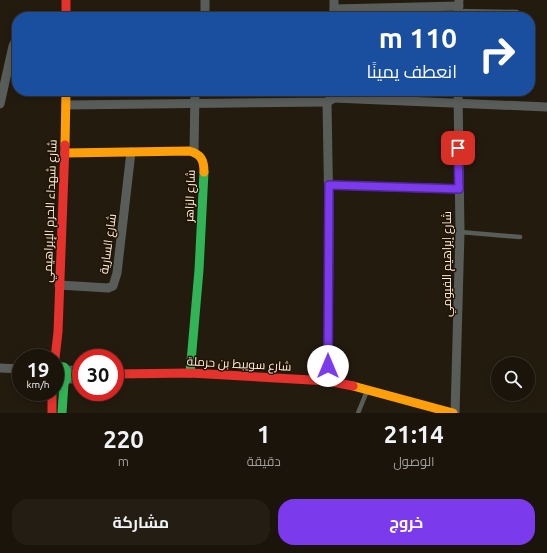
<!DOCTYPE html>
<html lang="ar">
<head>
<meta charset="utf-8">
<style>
  body { margin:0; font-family:Ubuntu,Cairo,sans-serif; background:#231d13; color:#f1f3f6; direction:rtl; height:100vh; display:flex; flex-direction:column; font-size:15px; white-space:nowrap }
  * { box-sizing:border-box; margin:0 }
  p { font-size:13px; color:#9f9e9c }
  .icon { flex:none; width:22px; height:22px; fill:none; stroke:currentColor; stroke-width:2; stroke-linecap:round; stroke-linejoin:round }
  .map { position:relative; height:413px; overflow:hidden; direction:ltr }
  .drawer { display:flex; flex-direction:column; background:#1a140a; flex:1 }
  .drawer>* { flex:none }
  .top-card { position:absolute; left:12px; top:12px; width:523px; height:84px; border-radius:16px; box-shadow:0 2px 6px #0003,0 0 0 1px #38332b; direction:rtl; background:#1a4fa0; color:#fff; overflow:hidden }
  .buttons { position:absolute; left:491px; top:357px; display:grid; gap:8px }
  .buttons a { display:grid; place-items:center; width:44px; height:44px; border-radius:50%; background:#1a140a; box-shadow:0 2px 6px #0003,0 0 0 1px #38332b; font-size:20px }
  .speed { position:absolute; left:12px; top:349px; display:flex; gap:8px; font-size:20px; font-weight:700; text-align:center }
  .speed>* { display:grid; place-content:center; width:52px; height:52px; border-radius:50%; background:#1a140a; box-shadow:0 2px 6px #0003,0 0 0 1px #38332b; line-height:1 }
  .speed small { font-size:10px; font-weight:400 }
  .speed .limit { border:6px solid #d22; background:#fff; color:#111 }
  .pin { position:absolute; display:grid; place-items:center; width:34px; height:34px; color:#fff; margin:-17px; border-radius:8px; box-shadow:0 2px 6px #0006 }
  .me { position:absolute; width:44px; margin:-22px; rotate:0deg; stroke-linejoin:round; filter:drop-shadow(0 0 3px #0008) }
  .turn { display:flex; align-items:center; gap:14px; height:84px; padding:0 12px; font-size:18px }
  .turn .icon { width:52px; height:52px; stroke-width:2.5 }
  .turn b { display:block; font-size:28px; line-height:34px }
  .eta { display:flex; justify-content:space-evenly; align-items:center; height:68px; text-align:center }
  .eta b { font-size:24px; font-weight:700; line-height:28px }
  .cta { display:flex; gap:8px; margin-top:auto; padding:8px 12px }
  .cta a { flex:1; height:46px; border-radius:16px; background:#7c3aed; color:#fff; font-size:16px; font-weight:700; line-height:46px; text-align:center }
  .cta a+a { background:#231d13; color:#f1f3f6 }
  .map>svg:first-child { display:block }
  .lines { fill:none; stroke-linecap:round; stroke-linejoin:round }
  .lane { stroke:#595d5a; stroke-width:4.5 }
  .street { stroke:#595d5a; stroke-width:9 }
  .fast { stroke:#30b455; stroke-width:9 }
  .slow { stroke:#ff9f0a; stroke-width:9 }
  .jam { stroke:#e5322d; stroke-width:9 }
  .route-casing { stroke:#51269a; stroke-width:10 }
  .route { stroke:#7c3aed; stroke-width:7 }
  .labels { text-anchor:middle; stroke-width:3; stroke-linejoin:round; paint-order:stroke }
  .street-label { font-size:12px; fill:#fdf2e4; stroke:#221300 }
</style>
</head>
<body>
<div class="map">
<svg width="547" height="413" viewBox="0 0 547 413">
  <rect width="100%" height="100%" fill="#231b0e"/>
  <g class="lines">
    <!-- lane -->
    <g class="lane">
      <polyline points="459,11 517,12"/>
      <polyline points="460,232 520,237"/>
      <polyline points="358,413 367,391"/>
    </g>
    <!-- street -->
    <g class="street">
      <polyline points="334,0 334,17"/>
      <polyline points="334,9 459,6"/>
      <polyline points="205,17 205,0"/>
      <polyline points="458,17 459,0"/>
      <polyline points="334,98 547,107"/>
      <polyline points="327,102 329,219 328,381"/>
      <polyline points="0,104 13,46 17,38"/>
      <polyline points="66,105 327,102 334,98"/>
      <polyline points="194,152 195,91"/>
      <polyline points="329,185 459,189"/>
      <polyline points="59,285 108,288 113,286 117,273 131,152"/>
      <polyline points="0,368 21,369"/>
      <polyline points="68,370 81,371"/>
      <polyline points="67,379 81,379"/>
      <polyline points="455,413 460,232 458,91"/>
    </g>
    <!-- fast -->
    <g class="fast">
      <polyline points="55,366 64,367 69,375 64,383 55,383"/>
      <polyline points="190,373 199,270 204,172"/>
      <polyline points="62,413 64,383"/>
    </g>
    <!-- slow -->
    <g class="slow">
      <polyline points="65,145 66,91"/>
      <path d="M65,153L189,151C201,154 204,160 204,172"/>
      <polyline points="353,386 453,413"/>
    </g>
    <!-- jam -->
    <g class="jam">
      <polyline points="66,0 66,17"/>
      <polyline points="55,358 58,332 65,145"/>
      <polyline points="115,374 190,373 328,381 353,386"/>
      <polyline points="52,392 52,413"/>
    </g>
  </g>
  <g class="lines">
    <defs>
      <polyline id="route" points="328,366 329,185 459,189 458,148"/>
    </defs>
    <!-- route casing -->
    <use href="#route" class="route-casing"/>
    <!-- route -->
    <use href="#route" class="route"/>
  </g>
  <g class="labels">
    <!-- street labels -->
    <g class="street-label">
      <text transform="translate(190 196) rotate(-88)" y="4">شارع الزاهر</text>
      <text transform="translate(50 211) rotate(-88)" y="4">شارع شهداء الحرم الإبراهيمي</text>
      <text transform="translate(108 244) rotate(-82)" y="4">شارع السارية</text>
      <text transform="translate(447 264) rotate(-90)" y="4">شارع إبراهيم الفيومي</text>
      <text transform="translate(239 364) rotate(3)" y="4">شارع سويبط بن حرملة</text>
    </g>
  </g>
</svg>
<div class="buttons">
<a><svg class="icon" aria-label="search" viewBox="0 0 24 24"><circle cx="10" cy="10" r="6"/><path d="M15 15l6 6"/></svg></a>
</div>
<div class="speed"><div>19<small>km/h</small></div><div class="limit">30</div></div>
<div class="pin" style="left:458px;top:148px;background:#d93025"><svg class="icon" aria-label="arrive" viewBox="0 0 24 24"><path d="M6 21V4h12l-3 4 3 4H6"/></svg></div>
<svg class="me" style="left:328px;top:366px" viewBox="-20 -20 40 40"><circle r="19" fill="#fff"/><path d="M0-13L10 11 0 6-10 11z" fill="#7c3aed"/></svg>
<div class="top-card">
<div class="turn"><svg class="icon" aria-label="right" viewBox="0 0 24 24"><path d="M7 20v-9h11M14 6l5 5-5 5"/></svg><div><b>110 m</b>انعطف يمينًا</div></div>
</div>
</div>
<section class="drawer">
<div class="eta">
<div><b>21:14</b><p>الوصول</p></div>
<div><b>1</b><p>دقيقة</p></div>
<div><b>220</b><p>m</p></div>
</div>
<div class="cta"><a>خروج</a><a>مشاركة</a></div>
</section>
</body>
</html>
